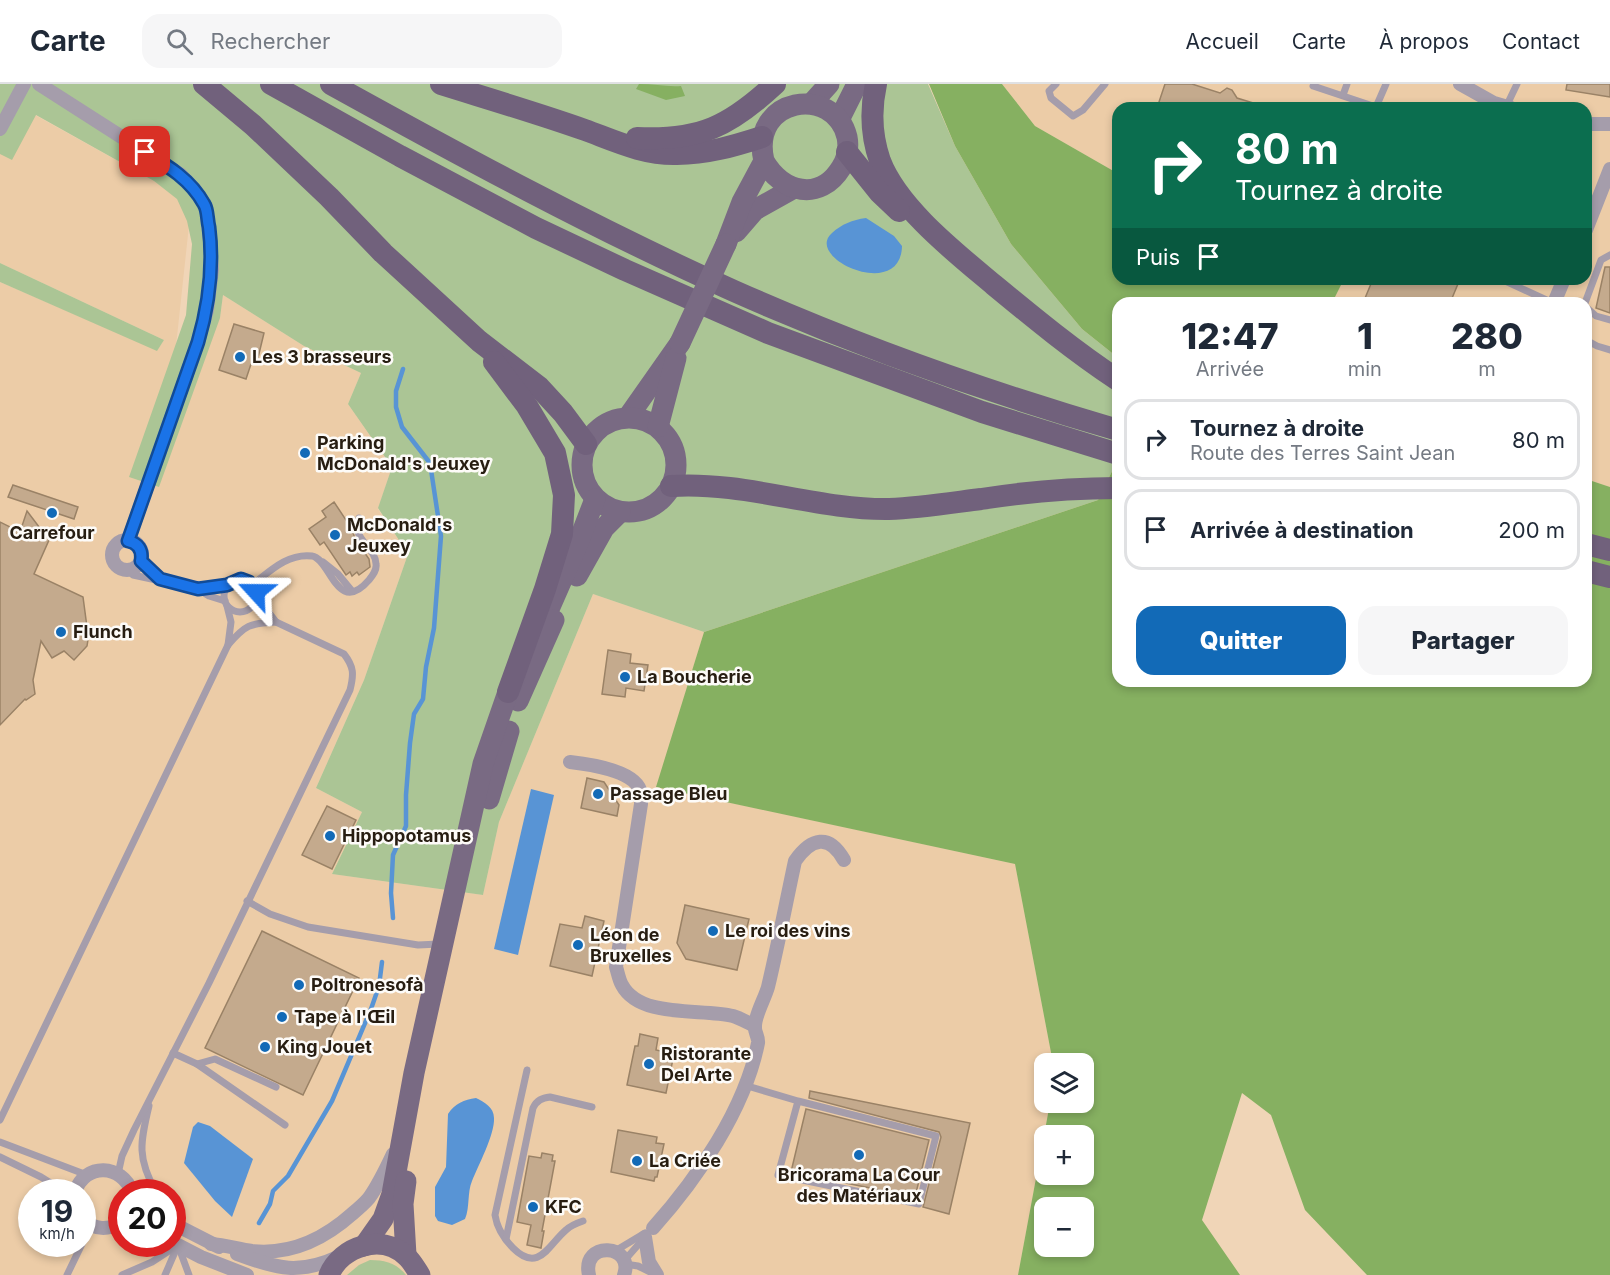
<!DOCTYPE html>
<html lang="fr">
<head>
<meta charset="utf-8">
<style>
  body { margin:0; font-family:Inter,sans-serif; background:#f6f6f7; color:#1f2937; height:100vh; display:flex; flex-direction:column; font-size:22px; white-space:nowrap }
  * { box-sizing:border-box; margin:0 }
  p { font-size:20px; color:#747a83 }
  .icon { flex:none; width:33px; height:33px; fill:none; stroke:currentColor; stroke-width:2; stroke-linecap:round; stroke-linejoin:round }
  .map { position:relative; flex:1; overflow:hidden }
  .drawer { position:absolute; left:1112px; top:213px; width:480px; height:390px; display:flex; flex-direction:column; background:#fff; border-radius:18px; box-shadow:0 3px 9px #0003 }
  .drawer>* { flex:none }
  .top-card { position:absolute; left:1112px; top:18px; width:480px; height:183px; border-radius:18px; box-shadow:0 3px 9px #0003; background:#0b6e4f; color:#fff; overflow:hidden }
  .controls { position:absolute; left:1034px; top:969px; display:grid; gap:12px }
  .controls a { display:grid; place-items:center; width:60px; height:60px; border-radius:12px; background:#fff; box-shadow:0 3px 9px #0003; font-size:30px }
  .speed { position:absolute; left:18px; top:1095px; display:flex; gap:12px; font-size:30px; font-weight:700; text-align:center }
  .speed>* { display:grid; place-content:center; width:78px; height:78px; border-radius:50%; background:#fff; box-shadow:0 3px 9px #0003; line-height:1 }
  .speed small { font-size:15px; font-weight:400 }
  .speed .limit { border:9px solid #d22; background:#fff; color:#111 }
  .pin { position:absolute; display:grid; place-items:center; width:51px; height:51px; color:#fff; margin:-26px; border-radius:12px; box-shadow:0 3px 9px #0006 }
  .me { position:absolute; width:66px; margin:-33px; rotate:294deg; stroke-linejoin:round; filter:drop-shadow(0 0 4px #0008) }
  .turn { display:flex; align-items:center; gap:21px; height:126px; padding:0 24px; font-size:27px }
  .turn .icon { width:78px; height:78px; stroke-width:2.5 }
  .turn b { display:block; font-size:42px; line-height:51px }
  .then { display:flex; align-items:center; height:57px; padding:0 24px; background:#0003; gap:12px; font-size:22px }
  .eta { display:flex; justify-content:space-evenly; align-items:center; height:102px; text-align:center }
  .eta b { font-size:36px; font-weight:800; line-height:42px }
  .button { display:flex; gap:12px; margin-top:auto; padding:12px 24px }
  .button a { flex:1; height:69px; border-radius:18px; background:#126ab7; color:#fff; font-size:24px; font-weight:800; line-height:69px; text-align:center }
  .button a+a { background:#f6f6f7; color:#1f2937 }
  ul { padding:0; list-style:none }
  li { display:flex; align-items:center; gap:18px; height:81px; margin:0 12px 9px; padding:0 12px; border:3px solid #e0e1e3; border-radius:18px }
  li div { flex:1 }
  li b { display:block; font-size:22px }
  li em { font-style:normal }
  header { display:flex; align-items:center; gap:36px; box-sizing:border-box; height:84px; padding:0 30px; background:#fff; border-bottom:2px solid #e0e1e3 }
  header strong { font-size:28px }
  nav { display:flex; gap:33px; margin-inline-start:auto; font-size:21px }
  .search { width:420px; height:54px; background:#f6f6f7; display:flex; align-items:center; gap:15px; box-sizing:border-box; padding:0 21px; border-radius:18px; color:#747a83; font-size:22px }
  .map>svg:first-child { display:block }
  .built { fill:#eccca7; fill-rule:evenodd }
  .green { fill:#abc595 }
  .forest { fill:#86b061; fill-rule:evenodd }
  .water { fill:#5894d5 }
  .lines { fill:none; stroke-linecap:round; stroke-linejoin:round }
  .stream { stroke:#5894d5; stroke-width:4.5 }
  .building { fill:#c4aa8d; stroke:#9a8266; stroke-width:1.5 }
  .service { stroke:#a59dab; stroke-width:7 }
  .minor { stroke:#a59dab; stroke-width:14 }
  .primary { stroke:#796a83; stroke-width:21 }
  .trunk { stroke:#71617c; stroke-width:22 }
  .primary-bridge { stroke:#796a83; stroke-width:21 }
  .route-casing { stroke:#114b97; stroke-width:15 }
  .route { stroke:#1a73e8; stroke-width:10 }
  .poi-dot { fill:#126ab7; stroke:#fdfbf8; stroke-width:2 }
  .labels { text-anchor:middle; stroke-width:5; stroke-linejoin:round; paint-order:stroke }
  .poi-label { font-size:18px; font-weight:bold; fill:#271d11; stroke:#fdfbf8; text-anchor:start }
</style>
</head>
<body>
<header>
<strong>Carte</strong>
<div class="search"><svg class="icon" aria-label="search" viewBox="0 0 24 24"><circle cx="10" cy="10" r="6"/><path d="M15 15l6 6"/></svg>Rechercher</div>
<nav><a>Accueil</a><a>Carte</a><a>À propos</a><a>Contact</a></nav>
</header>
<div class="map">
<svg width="1610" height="1191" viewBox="0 0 1610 1191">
  <rect width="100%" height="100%" fill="#f0d5b7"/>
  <!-- built -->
  <g class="built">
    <polygon points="1002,0 1610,0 1610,403 1586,395 1586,219 1332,219 1344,195 1586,195 1586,24 1118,24 1117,89 1035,42"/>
    <path d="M0,9L35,31L154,97L178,115L190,132L176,262L130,393L220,234L223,211L304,262L361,289L348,320L392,383L378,425L408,470L364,596L316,704L362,728L332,790L483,811L499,738L593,510L704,548L657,703L1015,780L1053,979L1044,980V1018L1050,1019L1018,1191H0V198L157,266L164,256L0,179ZM32,1108H82V1160H32ZM122,1108H172V1160H122Z"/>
  </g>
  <!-- green -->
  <g class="green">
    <polygon points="0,0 928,0 955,62 1011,160 1082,245 1117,273 1117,377 1098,416 704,548 593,510 499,738 483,811 332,790 362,728 316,704 364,596 408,470 378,424 392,383 348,320 361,289 304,262 223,211 220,234 159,403 129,393 186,231 192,160 187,137 177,115 154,97 36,31 12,76 0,70"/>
    <polygon points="0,179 164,256 157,267 0,198"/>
    <path d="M370,1176C385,1176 396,1179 406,1191H347L359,1181Z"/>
  </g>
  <!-- forest -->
  <g class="forest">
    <path d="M639,0C654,0 667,3 681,2L685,12L666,16L636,5Z"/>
    <polygon points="929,0 1002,0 1035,42 1117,89 1118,195 1344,195 1332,219 1118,219 1117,273 1082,245 1011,160 955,62"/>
    <path d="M1117,377L1118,597H1586V395L1610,403V1191H1367L1305,1126L1271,1031L1242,1009L1202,1136L1240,1191H1018L1050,1019L1083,1018V980L1053,979L1015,780L656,703L704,548L1098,416ZM1044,1052H1083V1090H1044ZM1044,1124H1083V1162H1044Z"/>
  </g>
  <!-- water -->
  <g class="water">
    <path d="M866,134L894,152L902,162C901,218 803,174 832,149C842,140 852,136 866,134Z"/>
    <polygon points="531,705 554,711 518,871 494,865"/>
    <path d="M476,1014C484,1018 494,1023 494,1034C495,1050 478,1082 472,1097C467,1109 470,1123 465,1135L452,1141L438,1137L435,1132V1103L446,1083L448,1030C455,1019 464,1016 476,1014Z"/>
    <polygon points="198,1038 210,1042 253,1075 232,1133 215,1117 184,1079 193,1043"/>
  </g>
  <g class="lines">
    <!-- stream -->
    <g class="stream">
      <polyline points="393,834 391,809 393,771 406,742 406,711 410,659 414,630 423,615 426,583 434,544 441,452 430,379 402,343 396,323 396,307 403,285"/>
      <polyline points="259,1139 270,1120 273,1107 288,1092 332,1017 371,925 379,902 382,878"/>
    </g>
  </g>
  <!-- building -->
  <g class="building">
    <polygon points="1165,0 1192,0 1220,9 1227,4 1232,6 1237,14 1260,21 1260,24 1157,24"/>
    <polygon points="1567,0 1610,0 1610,13 1566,6"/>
    <polygon points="1605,183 1610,183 1610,229 1596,224"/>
    <polygon points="1373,195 1460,195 1450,219 1363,219"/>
    <polygon points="234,240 264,249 257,278 252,277 246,295 219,286"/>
    <polygon points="13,401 78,423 74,435 8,413"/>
    <polygon points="334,418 352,445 355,455 369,475 370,483 359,491 357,488 352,492 350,488 346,491 324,458 320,461 309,445 326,433 322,427"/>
    <polygon points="27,427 49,456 34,490 83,513 87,543 90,543 87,562 74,576 64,567 52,574 41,557 33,596 35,610 26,616 25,615 0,641 0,438 20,448"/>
    <polygon points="608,566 631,570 630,579 648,581 644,607 626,604 625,613 602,610"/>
    <polygon points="587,694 604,698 619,721 617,732 581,724"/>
    <polygon points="327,722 356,736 332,785 302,771"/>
    <polygon points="685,821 749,835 737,886 686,875 677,859"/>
    <polygon points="585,832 604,837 592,892 550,882 560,840 582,844"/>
    <polygon points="262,847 359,894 303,1011 205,964"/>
    <polygon points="640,950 658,954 656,966 674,970 666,1009 627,1001 635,962 638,962"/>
    <polygon points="810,1007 970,1039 949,1130 923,1123 941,1053 939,1048 809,1014"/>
    <polygon points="806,1025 929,1056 915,1113 791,1088"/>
    <polygon points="618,1046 657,1053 656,1059 664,1060 657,1093 655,1093 654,1097 611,1088"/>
    <polygon points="542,1069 553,1071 552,1077 555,1077 542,1147 544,1147 541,1164 527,1161 531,1141 517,1138 529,1072 541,1074"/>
  </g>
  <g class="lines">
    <!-- service -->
    <g class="service">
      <polyline points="1056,0 1049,7 1051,14 1073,32 1083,26 1105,0"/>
      <polyline points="1314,0 1313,2 1376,23 1386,0"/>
      <polyline points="1343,11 1347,0"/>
      <polyline points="1506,23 1517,0"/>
      <polyline points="1501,195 1553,219"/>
      <polyline points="1585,219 1601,176 1610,171"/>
      <polyline points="1586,223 1596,232 1610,236"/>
      <polyline points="1586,256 1597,262 1610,266"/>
      <polyline points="141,477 160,495"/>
      <polyline points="323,478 338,490 352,507"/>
      <polyline points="129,486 133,491 198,505 209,512 225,517"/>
      <circle cx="240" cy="512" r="16"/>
      <path d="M252,501C270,487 288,469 312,472C330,474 337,533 369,496C373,491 377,486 376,480C376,467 361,459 358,448C357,444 359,438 359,434"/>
      <polyline points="198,505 227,501"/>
      <polyline points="227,522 231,538 228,561"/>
      <polyline points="247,817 270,830 308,843 418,861 439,860"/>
      <polyline points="173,969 197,980 285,1041"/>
      <polyline points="197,980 215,975 276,1003"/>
      <path d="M527,986L495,1131C497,1144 504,1155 513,1164C539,1190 549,1160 566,1146C571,1141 577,1139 583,1137"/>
      <polyline points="744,1001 798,1017 936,1052 919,1120 778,1091 798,1017"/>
      <path d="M149,1022C140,1059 137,1074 156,1108"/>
      <path d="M0,1036L228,561C245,541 250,539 276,538"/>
      <polyline points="0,1058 87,1091"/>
      <polyline points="0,1073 41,1093 65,1108"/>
      <path d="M118,1090L122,1072L134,1046L209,899L350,606C354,590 354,583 344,570L276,538L256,512"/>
      <path d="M506,1155L533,1024C537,1016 542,1014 550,1013L592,1023"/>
      <polyline points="82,1158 90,1142"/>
      <polyline points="179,1164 189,1191"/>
      <polyline points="615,1167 645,1149"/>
      <polyline points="624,1177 645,1153"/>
      <polyline points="625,1180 638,1182 652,1189"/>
      <polyline points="67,1191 82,1160"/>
      <polyline points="122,1191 152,1178 178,1161"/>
      <polyline points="165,1191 178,1161"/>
    </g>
    <!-- minor -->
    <g class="minor">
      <polyline points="39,0 181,91 195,106 206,123 210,156 212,186 207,226 198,258 128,457"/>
      <polyline points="1460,0 1494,19 1511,24"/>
      <polyline points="1586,40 1610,40"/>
      <polyline points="0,45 24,0"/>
      <polyline points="1586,146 1610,85"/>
      <polyline points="1554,219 1564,195"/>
      <circle cx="127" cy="471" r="15"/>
      <path d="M570,678C588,680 633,686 640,706C641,710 641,716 641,720L616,883C618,889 619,896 622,901C640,935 702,924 733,932C740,934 748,939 755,942"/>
      <path d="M75,1108C85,1078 122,1080 132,1108"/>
      <path d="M82,1136C96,1146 107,1146 122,1139"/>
      <polyline points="172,1139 219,1163"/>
      <path d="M653,1144C697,1095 745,1025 758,959C759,953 754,948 755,942C755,931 765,914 768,903C778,861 786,819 795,777C811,754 829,749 844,776"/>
      <polyline points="645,1153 649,1178 657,1191"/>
      <polyline points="172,1158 201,1173 247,1191"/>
      <path d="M211,1160C225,1161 238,1165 252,1167C290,1171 324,1155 352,1130C358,1125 364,1120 369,1114C379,1100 386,1085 393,1070"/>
      <path d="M237,1170C277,1185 300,1191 340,1172"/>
      <path d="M589,1191C581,1156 635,1160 624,1191"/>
    </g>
    <!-- primary -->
    <g class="primary">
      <polyline points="812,19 829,0"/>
      <polyline points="839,36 857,0"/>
      <polyline points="736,148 755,126 794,104"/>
      <path d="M726,160L742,118L764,77C749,13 834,0 847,53C849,63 847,75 841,84C820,118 782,109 764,77"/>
      <polyline points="628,333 680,259"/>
      <circle cx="629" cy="381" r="47"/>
      <polyline points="658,343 676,274"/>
      <polyline points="577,492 604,444 620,428"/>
      <polyline points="539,548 578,459 595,415"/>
      <polyline points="518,617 554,536"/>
      <polyline points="489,715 509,647"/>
      <polyline points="364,1162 383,1135 392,1110 414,989 483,680 508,608 515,594"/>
      <polyline points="406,1171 403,1120 406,1097"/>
      <path d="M329,1191C341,1162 382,1149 406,1172C412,1177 416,1185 420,1191"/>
    </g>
    <!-- trunk -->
    <g class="trunk">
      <polyline points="204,0 253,41 329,113 383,169 479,257 539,303 563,329 586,360"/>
      <polyline points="271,0 400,72 536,144 625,186 768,249 982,328 1118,370"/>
      <path d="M331,0C463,73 596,145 734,207C858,262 987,308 1118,346"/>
      <path d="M441,0C489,15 537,29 585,46C615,57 644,71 677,70C707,70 734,62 762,53"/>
      <path d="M876,0C870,27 871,51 880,77C898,124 956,169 994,201C1034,234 1074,267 1118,296"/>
      <path d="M637,54C700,57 730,42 775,0"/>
      <polyline points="847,68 879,108 899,127"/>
      <polyline points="494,278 527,322 555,369 564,411 562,450 545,505 508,608"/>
      <path d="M671,402C745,397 816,426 889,425C920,424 950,419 981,415C1026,408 1071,404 1118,404"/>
      <polyline points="1586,460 1610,466"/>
      <polyline points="1586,487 1610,493"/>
    </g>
    <!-- primary-bridge -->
    <polyline class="primary-bridge" points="680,259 726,160"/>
  </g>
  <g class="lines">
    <defs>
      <path id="route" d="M145,68C168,82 191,96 204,120C208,126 207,135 209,143C214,183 209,220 198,258L128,457C138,459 143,466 141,477L160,495L198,505L227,501L241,495L249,498L256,508"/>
    </defs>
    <!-- route casing -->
    <use href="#route" class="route-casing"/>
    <!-- route -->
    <use href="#route" class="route"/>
  </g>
  <!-- markers -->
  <g class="poi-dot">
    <circle cx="240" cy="273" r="6"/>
    <circle cx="305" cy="369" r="6"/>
    <circle cx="52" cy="429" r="6"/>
    <circle cx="335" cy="451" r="6"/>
    <circle cx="61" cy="548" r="6"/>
    <circle cx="625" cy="593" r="6"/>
    <circle cx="598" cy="710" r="6"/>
    <circle cx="330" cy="752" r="6"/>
    <circle cx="713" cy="847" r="6"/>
    <circle cx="578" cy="861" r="6"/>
    <circle cx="299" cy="901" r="6"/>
    <circle cx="282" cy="933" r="6"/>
    <circle cx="265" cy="963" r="6"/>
    <circle cx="649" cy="980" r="6"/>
    <circle cx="859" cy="1071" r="6"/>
    <circle cx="637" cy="1077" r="6"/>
    <circle cx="533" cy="1123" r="6"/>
  </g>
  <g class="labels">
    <!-- poi labels -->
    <g class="poi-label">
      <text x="252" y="279">Les 3 brasseurs</text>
      <text x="317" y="365">Parking<tspan x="317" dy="21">McDonald's Jeuxey</tspan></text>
      <text x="347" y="447">McDonald's<tspan x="347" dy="21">Jeuxey</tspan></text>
      <text x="52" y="455" text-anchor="middle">Carrefour</text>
      <text x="73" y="554">Flunch</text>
      <text x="637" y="599">La Boucherie</text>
      <text x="610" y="716">Passage Bleu</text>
      <text x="342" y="758">Hippopotamus</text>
      <text x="725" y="853">Le roi des vins</text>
      <text x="590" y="857">Léon de<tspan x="590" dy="21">Bruxelles</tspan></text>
      <text x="311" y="907">Poltronesofà</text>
      <text x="294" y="939">Tape à l'Œil</text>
      <text x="277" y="969">King Jouet</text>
      <text x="661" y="976">Ristorante<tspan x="661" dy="21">Del Arte</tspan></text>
      <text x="649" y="1083">La Criée</text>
      <text x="859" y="1097" text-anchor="middle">Bricorama La Cour<tspan x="859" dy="21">des Matériaux</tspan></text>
      <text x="545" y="1129">KFC</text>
    </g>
  </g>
</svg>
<div class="controls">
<a><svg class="icon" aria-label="layers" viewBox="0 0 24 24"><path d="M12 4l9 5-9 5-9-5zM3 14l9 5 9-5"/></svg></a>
<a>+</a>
<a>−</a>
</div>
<div class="speed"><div>19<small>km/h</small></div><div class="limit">20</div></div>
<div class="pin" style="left:145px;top:68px;background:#d93025"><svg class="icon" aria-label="arrive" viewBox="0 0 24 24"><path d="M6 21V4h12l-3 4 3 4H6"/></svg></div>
<svg class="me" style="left:256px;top:508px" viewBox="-20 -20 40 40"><path d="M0-17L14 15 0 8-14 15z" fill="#1a73e8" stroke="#fff" stroke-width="4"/></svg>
<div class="top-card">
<div class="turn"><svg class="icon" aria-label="right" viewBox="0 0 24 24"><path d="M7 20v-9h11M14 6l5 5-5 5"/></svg><div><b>80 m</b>Tournez à droite</div></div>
<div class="then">Puis<svg class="icon" aria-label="arrive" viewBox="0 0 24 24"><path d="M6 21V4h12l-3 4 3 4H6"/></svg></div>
</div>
<section class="drawer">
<div class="eta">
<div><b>12:47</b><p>Arrivée</p></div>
<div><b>1</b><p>min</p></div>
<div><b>280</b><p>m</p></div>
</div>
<ul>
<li><svg class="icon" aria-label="right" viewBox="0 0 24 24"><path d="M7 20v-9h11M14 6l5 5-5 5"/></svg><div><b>Tournez à droite</b><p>Route des Terres Saint Jean</p></div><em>80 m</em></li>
<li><svg class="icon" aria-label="arrive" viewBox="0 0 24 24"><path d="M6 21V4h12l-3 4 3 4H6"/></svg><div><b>Arrivée à destination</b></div><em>200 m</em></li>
</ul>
<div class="button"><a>Quitter</a><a>Partager</a></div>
</section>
</div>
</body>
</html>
